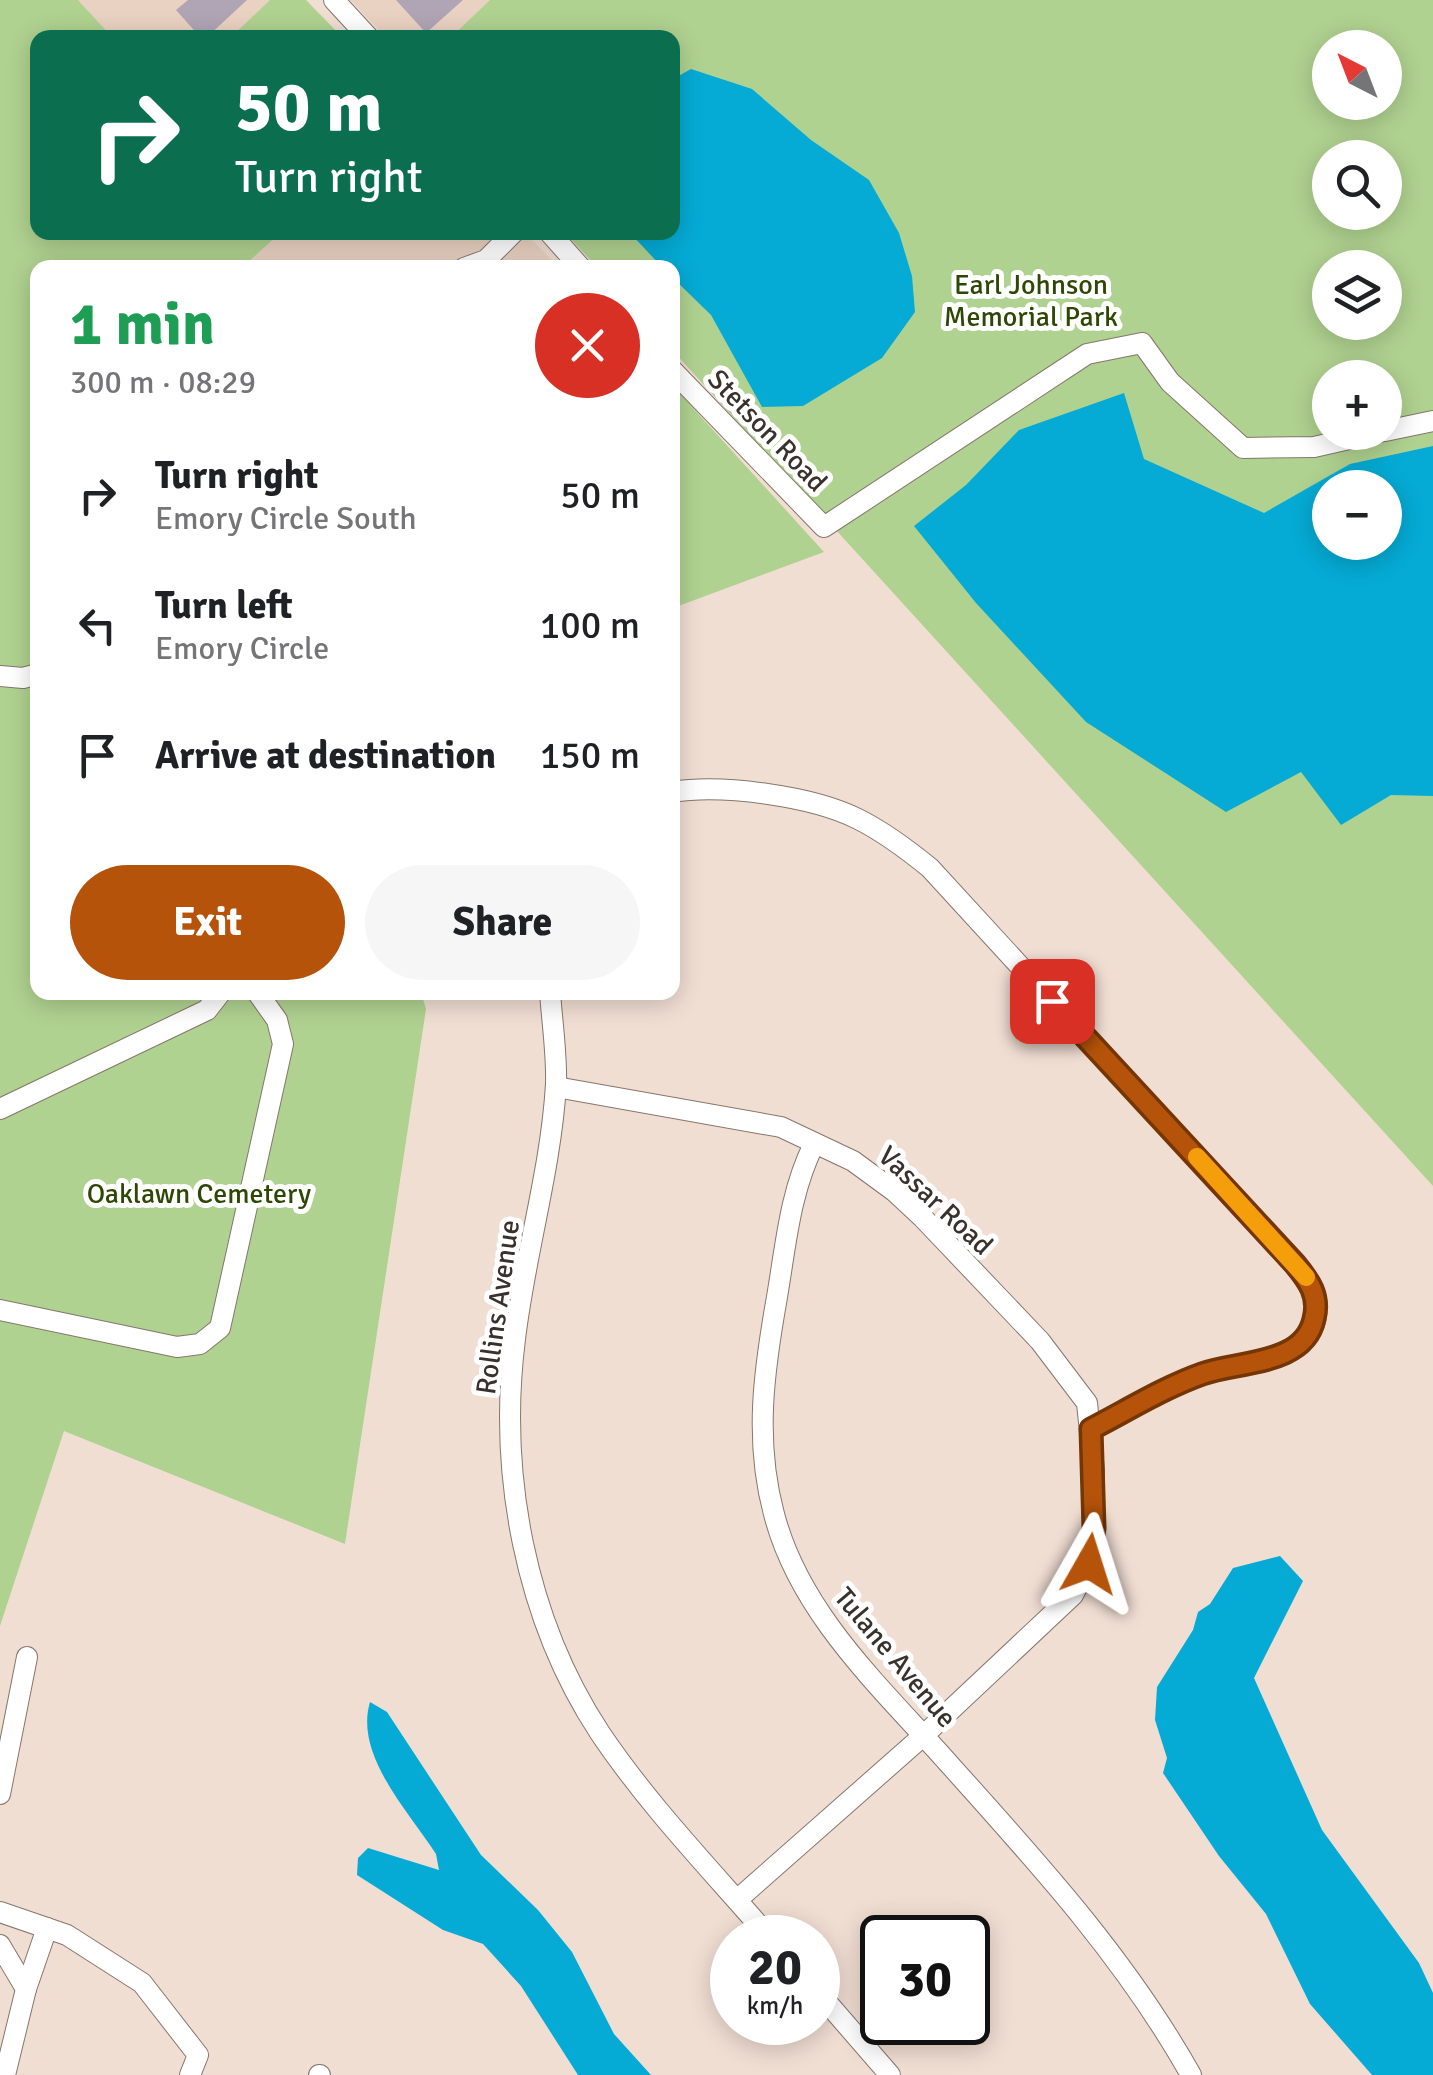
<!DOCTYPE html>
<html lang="en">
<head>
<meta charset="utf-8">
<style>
  body { margin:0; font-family:Signika,sans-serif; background:#f6f6f6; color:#202124; height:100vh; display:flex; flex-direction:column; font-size:38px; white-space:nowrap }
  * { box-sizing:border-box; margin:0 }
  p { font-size:32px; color:#757577 }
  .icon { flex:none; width:55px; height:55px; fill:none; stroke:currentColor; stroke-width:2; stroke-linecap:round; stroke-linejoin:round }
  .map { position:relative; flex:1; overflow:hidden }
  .drawer { position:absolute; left:30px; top:260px; width:650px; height:740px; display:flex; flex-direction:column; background:#fff; border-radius:20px; box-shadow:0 5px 25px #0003 }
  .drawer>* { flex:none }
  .hud { position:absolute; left:30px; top:30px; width:650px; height:210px; border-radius:20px; box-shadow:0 5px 25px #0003; background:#0b6e4f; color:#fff; overflow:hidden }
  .needle { width:65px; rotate:318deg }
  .controls { position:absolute; left:1312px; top:30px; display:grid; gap:20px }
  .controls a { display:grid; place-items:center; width:90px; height:90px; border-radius:50%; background:#fff; box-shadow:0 5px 25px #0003; font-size:50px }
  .speed { position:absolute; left:710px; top:1915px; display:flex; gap:20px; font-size:50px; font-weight:700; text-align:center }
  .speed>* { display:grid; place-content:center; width:130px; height:130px; border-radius:50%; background:#fff; box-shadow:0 5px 25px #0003; line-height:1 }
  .speed small { font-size:25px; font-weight:400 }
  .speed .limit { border:5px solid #111; border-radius:15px; background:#fff; color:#111 }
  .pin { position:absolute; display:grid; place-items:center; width:85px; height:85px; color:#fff; margin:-42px; border-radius:20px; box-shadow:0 5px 15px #0006 }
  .me { position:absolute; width:110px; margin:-55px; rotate:6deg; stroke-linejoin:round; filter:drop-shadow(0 0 8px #0008) }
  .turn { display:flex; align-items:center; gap:35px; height:210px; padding:0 40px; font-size:45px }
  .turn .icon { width:130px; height:130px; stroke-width:2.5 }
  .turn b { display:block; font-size:70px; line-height:85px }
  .round { display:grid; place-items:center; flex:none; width:105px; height:105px; border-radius:52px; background:#f6f6f6 }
  .head { display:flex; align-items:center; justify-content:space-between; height:170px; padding:0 40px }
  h1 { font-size:60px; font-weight:800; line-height:75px; color:#1e9e55 }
  .primary-button { display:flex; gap:20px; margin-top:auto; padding:20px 40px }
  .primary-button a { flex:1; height:115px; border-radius:60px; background:#b45309; color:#fff; font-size:40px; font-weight:800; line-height:115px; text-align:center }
  .primary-button a+a { background:#f6f6f6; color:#202124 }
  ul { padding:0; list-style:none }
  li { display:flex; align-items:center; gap:30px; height:130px; padding:0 40px }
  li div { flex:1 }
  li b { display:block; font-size:38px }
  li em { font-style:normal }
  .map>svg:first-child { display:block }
  .built { fill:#ead2c2 }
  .green { fill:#b0d290; fill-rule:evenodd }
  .water { fill:#05abd5; fill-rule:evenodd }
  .building { fill:#b0a5b5 }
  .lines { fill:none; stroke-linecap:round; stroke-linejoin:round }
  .minor-casing { stroke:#86766b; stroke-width:22 }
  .minor { stroke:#fff; stroke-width:20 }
  .route-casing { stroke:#753606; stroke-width:25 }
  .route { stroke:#b45309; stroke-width:18 }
  .slow { stroke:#f59e0b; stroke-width:18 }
  .labels { text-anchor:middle; stroke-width:10; stroke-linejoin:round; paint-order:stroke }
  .park-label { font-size:28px; fill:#2d4704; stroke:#fff }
  .street-label { font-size:28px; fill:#38312c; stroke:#fff }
</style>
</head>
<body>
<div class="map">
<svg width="1433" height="2075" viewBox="0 0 1433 2075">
  <rect width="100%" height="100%" fill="#f1ded3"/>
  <!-- built -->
  <g class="built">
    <polygon points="78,0 270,0 231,38 112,37"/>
    <polygon points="350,0 490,0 450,38 386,37"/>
    <polygon points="280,232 525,233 559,267 243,268"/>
  </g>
  <!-- green -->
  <g class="green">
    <polygon points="0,0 78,0 112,37 38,38 38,232 280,233 243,267 38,268 38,992 421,992 426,1009 345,1544 64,1431 0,1626"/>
    <polygon points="270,0 306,0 342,37 231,37"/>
    <path d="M490,0H1433V1186L673,351L672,268L597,267L565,233L672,232V38H450ZM1330,48H1385V102H1330ZM1330,158H1385V212H1330ZM1330,268H1385V322H1330ZM1330,378H1385V432H1330ZM1330,488H1385V542H1330Z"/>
    <polygon points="673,386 824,552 673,608"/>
  </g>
  <!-- water -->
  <g class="water">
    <polygon points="691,69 752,89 811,140 869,180 899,233 912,276 915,312 882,358 803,406 762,407 711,315 673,278 672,268 662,267 630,233 672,232 673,79"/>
    <path d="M1124,393L1144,459L1264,513L1350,464L1433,446V796L1391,795L1341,825L1301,772L1226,812L1086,722L976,603L914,526L966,485L1019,430ZM1330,488H1385V542H1330Z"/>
    <polygon points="1280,1556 1303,1581 1254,1678 1322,1830 1419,1963 1433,1993 1433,2075 1372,2075 1310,2004 1266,1914 1219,1856 1163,1773 1167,1758 1155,1720 1157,1687 1193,1630 1198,1612 1210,1604 1233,1568"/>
    <path d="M370,1702L387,1712L481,1855L538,1910L572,1952L614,2034L651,2075H578L521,1986L483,1944L443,1930L357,1875L358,1858L368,1848L439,1870L436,1854C409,1812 354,1755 370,1702Z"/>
  </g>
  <!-- building -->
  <g class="building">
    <polygon points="188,0 247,0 206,38 201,38 176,10"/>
    <polygon points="396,0 463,0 426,33"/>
  </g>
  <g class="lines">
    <defs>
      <g id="minor">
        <polyline points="334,0 369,38"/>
        <polyline points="549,232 581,268"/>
        <polyline points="464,268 486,260 514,232"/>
        <polyline points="672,370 824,527 1087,354 1142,343 1170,382 1243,448 1314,447 1380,432"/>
        <polyline points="1385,431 1433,421"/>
        <polyline points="0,676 23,678 38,674"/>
        <path d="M672,792C723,784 812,796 858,819C884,832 908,850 930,868L1309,1281C1344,1362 1242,1358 1195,1377C1159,1391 1126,1411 1091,1429"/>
        <path d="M550,992C552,1022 557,1054 556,1084C551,1170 525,1254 515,1339C498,1473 525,1619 600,1733C649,1806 712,1871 770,1938"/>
        <polyline points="556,1087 781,1127 853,1161 894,1191 923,1218 1040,1341 1087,1403 1094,1471 1094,1528 1089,1564 1073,1595 924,1735 737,1900"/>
        <polyline points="0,1109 207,1010 221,992"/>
        <path d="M814,1144C790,1192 786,1244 777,1297C764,1370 754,1440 774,1514C800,1615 883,1689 950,1765C1038,1863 1126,1959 1191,2075"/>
        <polyline points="0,1310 177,1347 200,1344 220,1328 283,1044 277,1020 257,992"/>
        <polyline points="0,1794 27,1657"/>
        <polyline points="0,1912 67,1935 142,1983 198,2055 190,2075"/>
        <polyline points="0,1945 26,1989 5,2075"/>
        <polyline points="26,1989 47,1928"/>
        <polyline points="818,1992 890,2075"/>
        <polyline points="319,2075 320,2075"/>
      </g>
    </defs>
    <!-- minor casing -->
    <use href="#minor" class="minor-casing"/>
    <!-- minor -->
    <use href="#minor" class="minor"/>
  </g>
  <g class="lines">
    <defs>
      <path id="route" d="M1052,1001L1295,1264C1309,1281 1320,1296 1314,1319C1304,1366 1237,1361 1202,1374C1163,1388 1128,1410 1091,1429L1094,1528L1089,1564"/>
    </defs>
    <!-- route casing -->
    <use href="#route" class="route-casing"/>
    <!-- route -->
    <use href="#route" class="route"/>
    <!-- slow -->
    <polyline class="slow" points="1197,1157 1306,1277"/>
  </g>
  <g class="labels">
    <!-- park labels -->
    <g class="park-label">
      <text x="1031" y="294">Earl Johnson<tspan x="1031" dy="32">Memorial Park</tspan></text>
      <text x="199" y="1203">Oaklawn Cemetery</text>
    </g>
    <!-- street labels -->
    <g class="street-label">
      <text transform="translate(768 430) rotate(46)" y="10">Stetson Road</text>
      <text transform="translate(936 1200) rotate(43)" y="10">Vassar Road</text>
      <text transform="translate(497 1307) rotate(-82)" y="10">Rollins Avenue</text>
      <text transform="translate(896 1657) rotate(50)" y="10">Tulane Avenue</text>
    </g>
  </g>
</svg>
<div class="controls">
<a><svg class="needle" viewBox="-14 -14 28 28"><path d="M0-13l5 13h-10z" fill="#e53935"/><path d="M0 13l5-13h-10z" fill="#757577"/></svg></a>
<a><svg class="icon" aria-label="search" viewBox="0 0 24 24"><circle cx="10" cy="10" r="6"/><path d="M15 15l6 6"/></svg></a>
<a><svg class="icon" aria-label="layers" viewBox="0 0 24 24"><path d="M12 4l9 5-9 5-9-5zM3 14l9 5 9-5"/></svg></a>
<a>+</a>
<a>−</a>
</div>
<div class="speed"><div>20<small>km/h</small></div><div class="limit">30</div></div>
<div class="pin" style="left:1052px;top:1001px;background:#d93025"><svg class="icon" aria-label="arrive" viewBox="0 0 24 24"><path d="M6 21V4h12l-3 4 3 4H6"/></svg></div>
<svg class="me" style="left:1089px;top:1564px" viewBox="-20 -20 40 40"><path d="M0-17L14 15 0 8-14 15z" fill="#b45309" stroke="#fff" stroke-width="4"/></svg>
<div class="hud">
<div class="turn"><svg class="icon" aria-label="right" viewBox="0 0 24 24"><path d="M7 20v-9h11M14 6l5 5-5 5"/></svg><div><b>50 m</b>Turn right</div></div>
</div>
<section class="drawer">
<div class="head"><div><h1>1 min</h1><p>300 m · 08:29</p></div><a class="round" style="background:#d93025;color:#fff"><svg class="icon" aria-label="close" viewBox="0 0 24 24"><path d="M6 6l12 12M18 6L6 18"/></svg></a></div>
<ul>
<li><svg class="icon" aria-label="right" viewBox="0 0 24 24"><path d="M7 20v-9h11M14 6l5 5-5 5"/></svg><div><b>Turn right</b><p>Emory Circle South</p></div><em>50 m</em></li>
<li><svg class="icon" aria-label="left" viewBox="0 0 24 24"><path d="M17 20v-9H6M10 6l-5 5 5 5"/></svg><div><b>Turn left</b><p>Emory Circle</p></div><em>100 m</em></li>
<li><svg class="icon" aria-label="arrive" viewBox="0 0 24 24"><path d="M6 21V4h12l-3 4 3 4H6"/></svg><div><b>Arrive at destination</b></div><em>150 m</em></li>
</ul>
<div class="primary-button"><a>Exit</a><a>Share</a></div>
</section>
</div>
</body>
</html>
